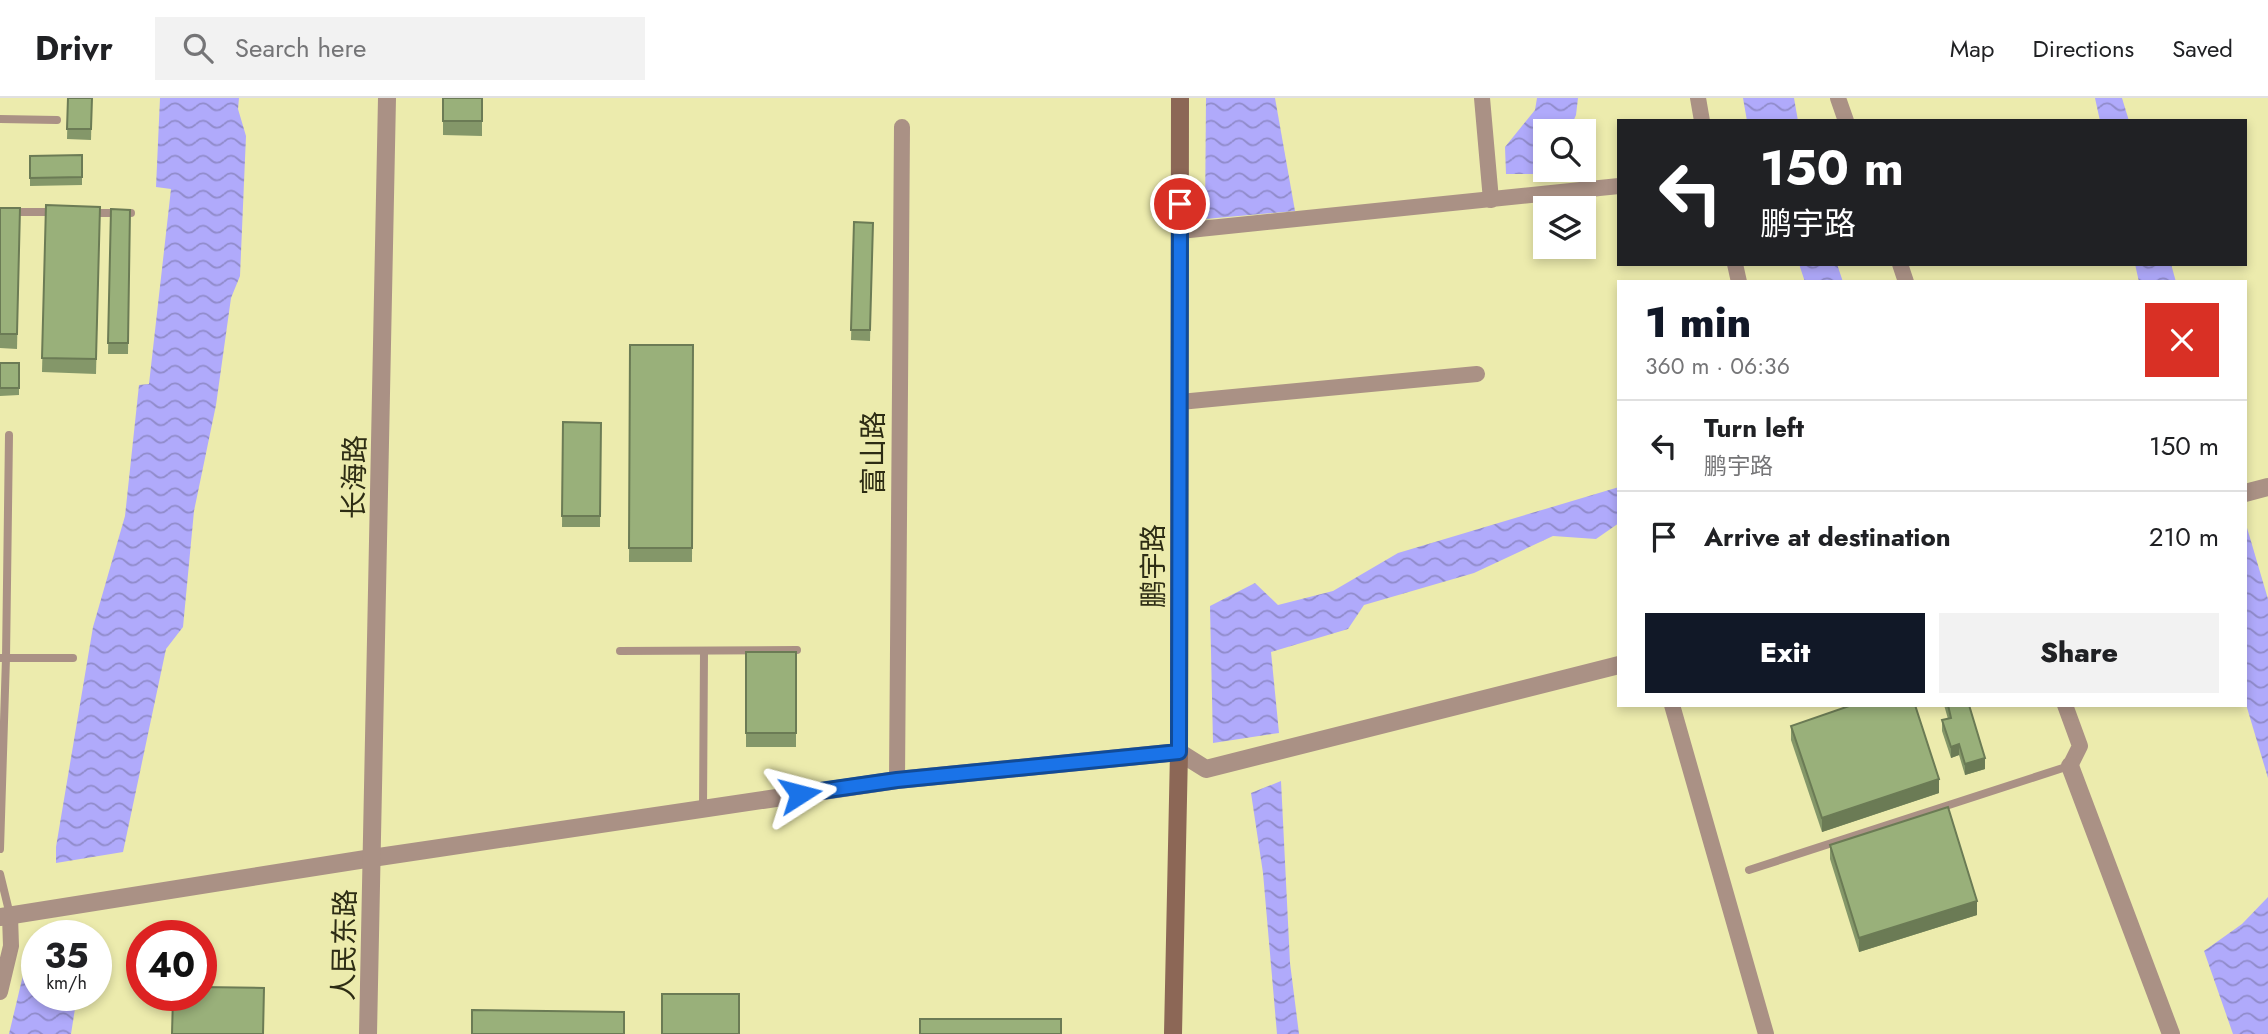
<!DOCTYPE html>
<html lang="en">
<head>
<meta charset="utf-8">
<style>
  body { margin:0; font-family:Jost,"Noto Sans SC",sans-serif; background:#f2f2f2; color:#202124; height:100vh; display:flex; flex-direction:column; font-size:26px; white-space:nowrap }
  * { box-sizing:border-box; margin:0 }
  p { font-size:23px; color:#757577 }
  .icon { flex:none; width:38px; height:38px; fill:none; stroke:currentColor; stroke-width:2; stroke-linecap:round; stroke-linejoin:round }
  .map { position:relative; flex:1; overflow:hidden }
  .details { position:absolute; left:1617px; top:182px; width:630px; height:427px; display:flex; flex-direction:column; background:#fff; border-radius:0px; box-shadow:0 4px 10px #0003 }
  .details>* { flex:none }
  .hud { position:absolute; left:1617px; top:21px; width:630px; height:147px; border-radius:0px; box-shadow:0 4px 10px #0003; background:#202124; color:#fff; overflow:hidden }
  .buttons { position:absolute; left:1533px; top:21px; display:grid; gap:14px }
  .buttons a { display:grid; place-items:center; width:63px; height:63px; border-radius:0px; background:#fff; box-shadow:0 4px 10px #0003; font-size:35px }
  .speed { position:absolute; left:21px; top:822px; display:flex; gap:14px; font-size:35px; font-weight:700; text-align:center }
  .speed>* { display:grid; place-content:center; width:91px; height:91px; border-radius:50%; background:#fff; box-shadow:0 4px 10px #0003; line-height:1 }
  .speed small { font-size:18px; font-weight:400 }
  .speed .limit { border:10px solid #d22; background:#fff; color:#111 }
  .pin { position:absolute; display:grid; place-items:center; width:60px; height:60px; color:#fff; margin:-30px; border:4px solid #fff; border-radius:50%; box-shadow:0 2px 7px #0007 }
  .me { position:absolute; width:77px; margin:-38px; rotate:81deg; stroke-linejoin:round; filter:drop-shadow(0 0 5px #0008) }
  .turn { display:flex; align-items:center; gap:24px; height:147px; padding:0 28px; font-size:32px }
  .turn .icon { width:91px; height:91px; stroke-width:2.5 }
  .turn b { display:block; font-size:49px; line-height:60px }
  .round { display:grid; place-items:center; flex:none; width:74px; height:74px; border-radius:0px; background:#f2f2f2 }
  .overview { display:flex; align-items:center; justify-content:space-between; height:119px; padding:0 28px }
  h1 { font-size:42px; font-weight:800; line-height:52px; color:#111827 }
  .button { display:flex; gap:14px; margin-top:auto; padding:14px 28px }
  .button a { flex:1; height:80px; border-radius:0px; background:#111827; color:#fff; font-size:28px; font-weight:800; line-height:80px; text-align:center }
  .button a+a { background:#f2f2f2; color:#202124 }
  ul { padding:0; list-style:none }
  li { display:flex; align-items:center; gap:21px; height:91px; padding:0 28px; border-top:2px solid #e0e0e0 }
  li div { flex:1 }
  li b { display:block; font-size:26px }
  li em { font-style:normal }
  header { display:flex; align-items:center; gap:42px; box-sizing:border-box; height:98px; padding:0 35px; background:#fff; border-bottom:2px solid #e0e0e0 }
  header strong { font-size:33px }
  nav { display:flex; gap:38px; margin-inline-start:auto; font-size:24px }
  .search { width:490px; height:63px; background:#f2f2f2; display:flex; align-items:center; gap:18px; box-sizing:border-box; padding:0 24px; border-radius:0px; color:#757577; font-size:26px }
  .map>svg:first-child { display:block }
  .water { fill:url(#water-waves) }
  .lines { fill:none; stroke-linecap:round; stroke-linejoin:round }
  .service { stroke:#aa9185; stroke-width:8 }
  .minor { stroke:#aa9185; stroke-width:16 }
  .tertiary { stroke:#aa9185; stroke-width:18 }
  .secondary { stroke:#8c6756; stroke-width:18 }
  .wall { fill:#849769 }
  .shaded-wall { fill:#6b7b55 }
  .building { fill:#99b07a; stroke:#6b7b55; stroke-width:2 }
  .route-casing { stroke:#114b97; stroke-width:18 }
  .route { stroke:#1a73e8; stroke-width:12 }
  .labels { text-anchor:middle; stroke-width:5; stroke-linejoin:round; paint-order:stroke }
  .street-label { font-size:28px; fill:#2d2c14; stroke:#ecebad }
</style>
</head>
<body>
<header>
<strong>Drivr</strong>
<div class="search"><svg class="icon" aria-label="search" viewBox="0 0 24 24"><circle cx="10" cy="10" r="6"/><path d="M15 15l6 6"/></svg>Search here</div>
<nav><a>Map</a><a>Directions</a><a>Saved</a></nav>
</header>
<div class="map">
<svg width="2268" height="936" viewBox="0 0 2268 936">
  <defs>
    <pattern id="water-waves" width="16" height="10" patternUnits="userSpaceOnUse" patternTransform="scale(1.75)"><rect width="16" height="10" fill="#b0aafb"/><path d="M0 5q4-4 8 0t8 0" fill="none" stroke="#908bca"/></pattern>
  </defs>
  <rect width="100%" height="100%" fill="#ecebad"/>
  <!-- water -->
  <g class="water">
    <polygon points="160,0 239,0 238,11 246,38 240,178 231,200 216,307 194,413 183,529 166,551 123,754 56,765 56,749 93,529 125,418 139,287 149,286 171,91 156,89"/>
    <polygon points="1206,0 1275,0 1295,113 1205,121"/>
    <polygon points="1537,0 1578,0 1576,17 1569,33 1545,33 1545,72 1552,72 1550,76 1506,76 1505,49 1535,12"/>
    <polygon points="1743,0 1794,0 1798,23 1747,23"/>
    <polygon points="2095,0 2122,0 2129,23 2100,23"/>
    <polygon points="1799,166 1837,166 1843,184 1805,184"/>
    <polygon points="2135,166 2171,166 2176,184 2139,184"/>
    <polygon points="1619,389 1619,425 1596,441 1553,438 1474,475 1364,507 1348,531 1271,554 1279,635 1213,645 1210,508 1255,485 1278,507 1333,493 1398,455"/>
    <polygon points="2245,423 2268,501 2268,680 2245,603"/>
    <polygon points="1281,683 1290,865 1299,936 1277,936 1263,775 1251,695"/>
    <polygon points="2268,799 2268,936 2233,936 2204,853 2242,826"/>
    <polygon points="29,852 37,852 37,898 77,898 71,936 9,936"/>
  </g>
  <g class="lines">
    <!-- service -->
    <g class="service">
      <polyline points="0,21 57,22"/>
      <polyline points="0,114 55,114"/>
      <polyline points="92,115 131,115"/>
      <polyline points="620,553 797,552"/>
      <polyline points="0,560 73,560"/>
      <polyline points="703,711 704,553"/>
      <polyline points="0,751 6,560 9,337"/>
      <polyline points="1749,772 2069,668"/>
      <polyline points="0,776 10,817"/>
    </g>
    <!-- minor -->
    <g class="minor">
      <polyline points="1482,0 1491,102"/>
      <polyline points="1698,0 1702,23"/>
      <polyline points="1838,0 1846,23"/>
      <polyline points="1180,133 1619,88"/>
      <polyline points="1735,166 1739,184"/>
      <polyline points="1900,166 1906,184"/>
      <polyline points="1180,304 1477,276"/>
      <polyline points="1672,607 1766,936"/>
      <polyline points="2065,607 2080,648 2070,668"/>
      <polyline points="897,682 902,29"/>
      <polyline points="0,894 11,848 10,818"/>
    </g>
    <!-- tertiary -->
    <g class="tertiary">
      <polyline points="2245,395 2268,389"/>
      <polyline points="2070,668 2171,936"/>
      <polyline points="0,819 372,760 897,682 1179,654 1206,671 1619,567"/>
      <polyline points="368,936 387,0"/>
    </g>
    <!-- secondary -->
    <polyline class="secondary" points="1173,936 1179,654 1180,0"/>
  </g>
  <!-- wall -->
  <g class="wall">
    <polygon points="68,0 92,0 91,42 67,41"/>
    <polygon points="443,0 482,0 482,38 443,37"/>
    <polygon points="82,57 82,87 30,88 30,58"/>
    <polygon points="46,107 100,109 96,276 42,274"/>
    <polygon points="0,110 20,110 17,251 0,250"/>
    <polygon points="111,111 130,112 128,256 108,256"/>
    <polygon points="854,124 873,125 870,243 851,242"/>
    <polygon points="630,247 693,247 692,464 629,464"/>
    <polygon points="0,265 19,265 19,297 0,298"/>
    <polygon points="563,324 601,325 600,429 562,429"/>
    <rect x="746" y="554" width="50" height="95"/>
    <polygon points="1944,607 1969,607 1985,671 1965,677 1959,657 1951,660 1942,633 1942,622 1948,621"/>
    <polygon points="1791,628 1939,695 1822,734 1791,642"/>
    <polygon points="1830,747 1977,817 1859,854 1830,761"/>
  </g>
  <!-- shaded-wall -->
  <g class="shaded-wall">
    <polygon points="1959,646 1959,657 1951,660 1951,649"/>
    <polygon points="1985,660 1985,671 1965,677 1965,666"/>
    <polygon points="1939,681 1939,695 1822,734 1822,720"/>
    <polygon points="1977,803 1977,817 1859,854 1859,840"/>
  </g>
  <!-- building -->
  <g class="building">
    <polygon points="68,0 92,0 91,31 67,31"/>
    <rect x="443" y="0" width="39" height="23"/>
    <polygon points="82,57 82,79 30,80 30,58"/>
    <polygon points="46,107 100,109 96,261 42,260"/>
    <polygon points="0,110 20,110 17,236 0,236"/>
    <polygon points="111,111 130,112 128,245 108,245"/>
    <polygon points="854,124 873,125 870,232 851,232"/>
    <polygon points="630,247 693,247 692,450 629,450"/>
    <rect x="0" y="265" width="19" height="25"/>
    <polygon points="563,324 601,325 600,418 562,418"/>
    <rect x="746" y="554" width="50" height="81"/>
    <polygon points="1852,607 1915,607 1939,681 1822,720 1791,628"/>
    <polygon points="1948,607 1969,607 1985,660 1965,666 1959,646 1951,649 1942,622 1951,620"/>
    <polygon points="1948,709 1977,803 1859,840 1830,747"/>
    <polygon points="201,889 264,890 263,936 172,936 173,898 201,898"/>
    <rect x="662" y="896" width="77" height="40"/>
    <polygon points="472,912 624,914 624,936 472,936"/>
    <rect x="920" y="921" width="141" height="15"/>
  </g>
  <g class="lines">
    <defs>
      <polyline id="route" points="800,696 897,682 1179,654 1180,106"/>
    </defs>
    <!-- route casing -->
    <use href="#route" class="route-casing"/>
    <!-- route -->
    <use href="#route" class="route"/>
  </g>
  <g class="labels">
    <!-- street labels -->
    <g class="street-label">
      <text transform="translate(873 355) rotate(-90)" y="10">富山路</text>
      <text transform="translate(354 379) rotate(-89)" y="10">长海路</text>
      <text transform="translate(1153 468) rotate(-90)" y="10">鹏宇路</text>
      <text transform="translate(344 847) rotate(-89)" y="10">人民东路</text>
    </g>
  </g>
</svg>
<div class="buttons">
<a><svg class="icon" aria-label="search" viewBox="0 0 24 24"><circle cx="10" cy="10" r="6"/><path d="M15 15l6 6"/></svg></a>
<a><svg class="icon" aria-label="layers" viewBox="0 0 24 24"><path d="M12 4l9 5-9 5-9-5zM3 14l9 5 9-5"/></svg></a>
</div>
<div class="speed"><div>35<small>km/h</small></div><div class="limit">40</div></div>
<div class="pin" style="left:1180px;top:106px;background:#d93025"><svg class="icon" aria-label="arrive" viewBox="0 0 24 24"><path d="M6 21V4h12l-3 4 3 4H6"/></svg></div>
<svg class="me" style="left:800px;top:696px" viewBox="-20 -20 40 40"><path d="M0-17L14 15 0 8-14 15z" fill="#1a73e8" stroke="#fff" stroke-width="4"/></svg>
<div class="hud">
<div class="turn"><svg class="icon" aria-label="left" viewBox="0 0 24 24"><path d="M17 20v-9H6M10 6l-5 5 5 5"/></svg><div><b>150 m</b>鹏宇路</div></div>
</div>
<section class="details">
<div class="overview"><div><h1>1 min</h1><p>360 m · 06:36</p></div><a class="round" style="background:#d93025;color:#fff"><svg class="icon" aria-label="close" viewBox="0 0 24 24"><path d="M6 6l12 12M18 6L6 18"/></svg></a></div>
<ul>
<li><svg class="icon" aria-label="left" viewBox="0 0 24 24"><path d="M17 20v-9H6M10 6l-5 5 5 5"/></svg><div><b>Turn left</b><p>鹏宇路</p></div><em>150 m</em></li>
<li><svg class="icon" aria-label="arrive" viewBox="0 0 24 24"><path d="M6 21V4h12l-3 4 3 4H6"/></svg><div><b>Arrive at destination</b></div><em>210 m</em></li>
</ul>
<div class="button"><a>Exit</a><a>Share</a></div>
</section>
</div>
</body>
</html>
